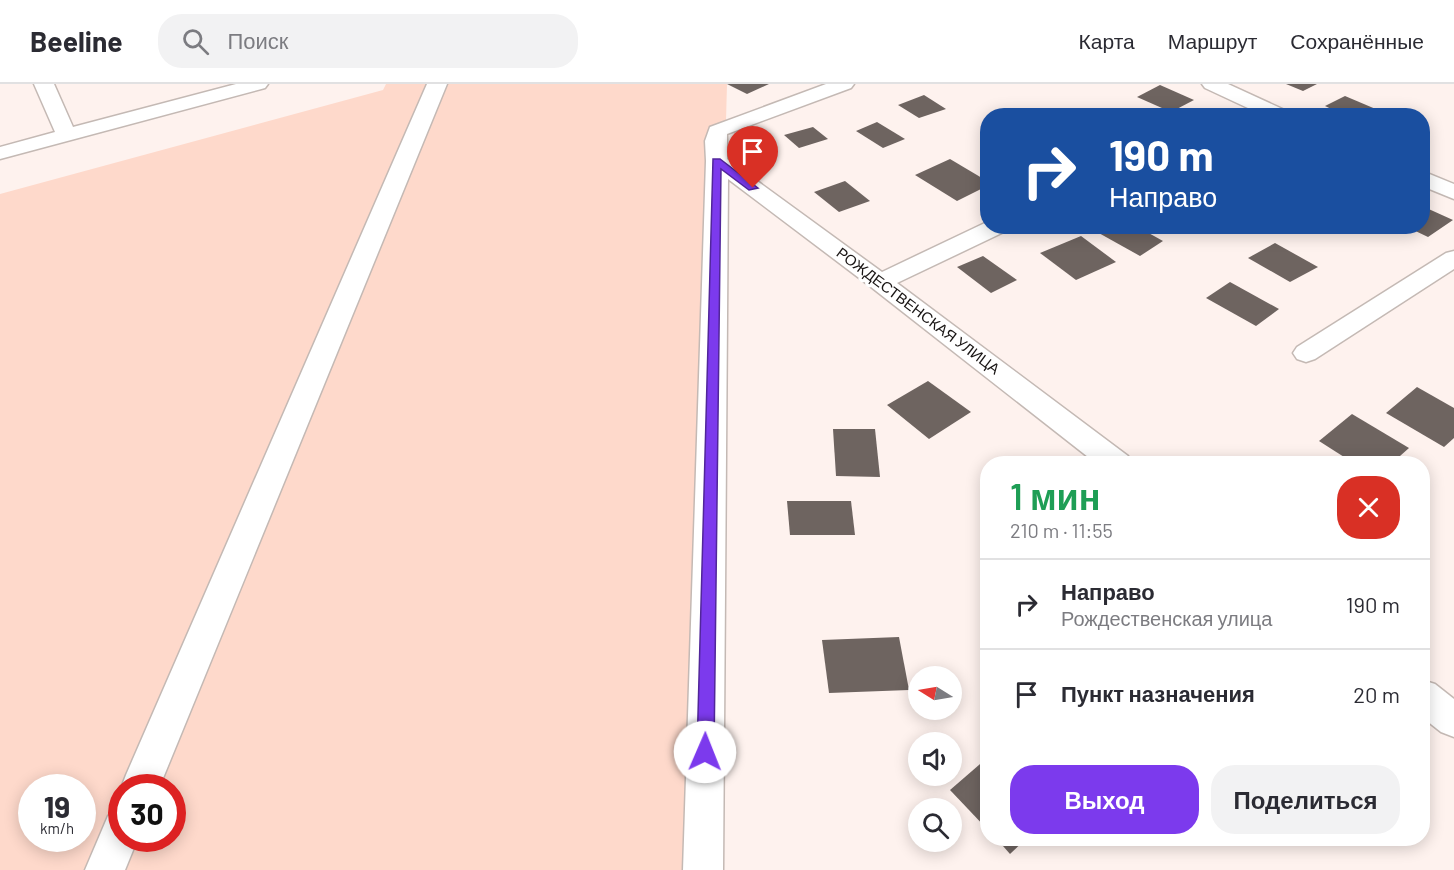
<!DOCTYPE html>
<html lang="ru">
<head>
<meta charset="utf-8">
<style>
  body { margin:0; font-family:Barlow,sans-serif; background:#f2f2f3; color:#2b2b33; height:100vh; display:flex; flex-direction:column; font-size:22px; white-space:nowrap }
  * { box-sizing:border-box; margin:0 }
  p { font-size:20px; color:#7c7c81 }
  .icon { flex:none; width:33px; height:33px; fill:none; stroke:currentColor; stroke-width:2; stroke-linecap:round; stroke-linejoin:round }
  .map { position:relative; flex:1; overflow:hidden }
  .panel { position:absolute; left:980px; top:372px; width:450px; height:390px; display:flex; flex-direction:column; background:#fff; border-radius:24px; box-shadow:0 3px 15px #0003 }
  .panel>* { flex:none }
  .banner { position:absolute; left:980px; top:24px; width:450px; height:126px; border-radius:24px; box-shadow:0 3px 15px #0003; background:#1a4fa0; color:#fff; overflow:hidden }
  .needle { width:39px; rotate:281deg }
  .fabs { position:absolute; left:908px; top:582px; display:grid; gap:12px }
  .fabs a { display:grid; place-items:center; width:54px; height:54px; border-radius:50%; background:#fff; box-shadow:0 3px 15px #0003; font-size:30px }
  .speed { position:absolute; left:18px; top:690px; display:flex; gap:12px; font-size:30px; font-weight:700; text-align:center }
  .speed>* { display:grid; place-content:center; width:78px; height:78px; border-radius:50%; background:#fff; box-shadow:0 3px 15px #0003; line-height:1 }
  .speed small { font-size:15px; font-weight:400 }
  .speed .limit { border:9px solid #d22; background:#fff; color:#111 }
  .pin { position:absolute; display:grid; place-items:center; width:51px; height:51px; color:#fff; margin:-62px -26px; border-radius:50% 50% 50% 0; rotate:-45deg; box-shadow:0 0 6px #0007 }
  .pin .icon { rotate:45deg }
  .me { position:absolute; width:66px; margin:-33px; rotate:1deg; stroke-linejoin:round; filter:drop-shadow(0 0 4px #0008) }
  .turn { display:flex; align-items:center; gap:21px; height:126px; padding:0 30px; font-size:27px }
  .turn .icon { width:78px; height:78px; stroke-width:2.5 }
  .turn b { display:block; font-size:42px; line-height:51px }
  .round { display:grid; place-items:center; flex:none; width:63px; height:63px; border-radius:24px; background:#f2f2f3 }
  .headline { display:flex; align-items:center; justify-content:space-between; height:102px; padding:0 30px }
  h1 { font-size:36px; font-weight:600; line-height:45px; color:#1e9e55 }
  .primary-button { display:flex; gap:12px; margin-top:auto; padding:12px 30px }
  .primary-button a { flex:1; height:69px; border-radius:24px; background:#7c3aed; color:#fff; font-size:24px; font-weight:600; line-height:69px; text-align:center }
  .primary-button a+a { background:#f2f2f3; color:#2b2b33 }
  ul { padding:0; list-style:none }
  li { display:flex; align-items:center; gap:18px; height:90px; padding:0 30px; border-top:2px solid #e1e1e2 }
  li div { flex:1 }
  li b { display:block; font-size:22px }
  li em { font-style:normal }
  header { display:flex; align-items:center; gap:36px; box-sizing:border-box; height:84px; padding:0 30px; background:#fff; border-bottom:2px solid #e1e1e2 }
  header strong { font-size:28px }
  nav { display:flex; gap:33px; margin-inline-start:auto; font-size:21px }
  .search { width:420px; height:54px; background:#f2f2f3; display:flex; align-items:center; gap:15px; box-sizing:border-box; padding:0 21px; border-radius:24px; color:#7c7c81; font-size:22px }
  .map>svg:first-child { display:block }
  .green { fill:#fed9cb; fill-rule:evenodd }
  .building { fill:#6e6460 }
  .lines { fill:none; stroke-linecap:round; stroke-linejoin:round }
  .minor-casing { stroke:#c4b9b4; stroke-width:3 }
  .minor { fill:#fff; fill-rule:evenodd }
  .route { fill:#7c3aed; stroke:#51269a; stroke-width:1.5 }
  .labels { text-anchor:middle; stroke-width:6; stroke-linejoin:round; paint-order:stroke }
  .street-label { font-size:15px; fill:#191514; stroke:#fff }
</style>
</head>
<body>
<header>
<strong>Beeline</strong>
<div class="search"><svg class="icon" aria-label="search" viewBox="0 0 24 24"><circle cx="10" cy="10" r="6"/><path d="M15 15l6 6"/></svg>Поиск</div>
<nav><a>Карта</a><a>Маршрут</a><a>Сохранённые</a></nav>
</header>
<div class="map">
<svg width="1454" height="786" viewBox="0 0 1454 786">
  <rect width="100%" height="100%" fill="#fef2ee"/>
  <!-- green -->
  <path class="green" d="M386,0H727L718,334V786H0V110L383,6ZM32,704H82V754H32ZM122,704H172V754H122Z"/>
  <!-- building -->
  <g class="building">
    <polygon points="727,0 769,0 747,10"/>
    <polygon points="1286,0 1317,0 1303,7"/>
    <polygon points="1160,1 1194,16 1171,28 1137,13"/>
    <polygon points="924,11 946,25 919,34 898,21"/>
    <polygon points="1345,12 1378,26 1366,32 1346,32 1325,22"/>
    <polygon points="1208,24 1225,32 1192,32"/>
    <polygon points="877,38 905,55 883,64 856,47"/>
    <polygon points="813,43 828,55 799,64 784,51"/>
    <polygon points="950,75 987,97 987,102 957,117 915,91"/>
    <polygon points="845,97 870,117 839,128 814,108"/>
    <polygon points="1422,122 1453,136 1428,153 1405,142 1422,142"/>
    <polygon points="1105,142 1136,142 1163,157 1140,172 1097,148"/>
    <polygon points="1081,152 1116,178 1076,196 1040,169"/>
    <polygon points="1275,159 1318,183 1290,198 1248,174"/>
    <polygon points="983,172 1017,196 991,209 957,183"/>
    <polygon points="1230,198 1279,225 1256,242 1206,214"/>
    <polygon points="928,297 971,328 929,355 887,321"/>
    <polygon points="1417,303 1454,324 1454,354 1444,363 1386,329"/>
    <polygon points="1352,330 1409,364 1391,380 1355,380 1319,357"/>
    <polygon points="833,345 875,345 880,393 836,392"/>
    <polygon points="787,417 851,417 855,451 790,451"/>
    <polygon points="899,553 909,606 829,609 822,556"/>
    <polygon points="987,674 987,745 950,706"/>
    <polygon points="996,754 1027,754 1010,770"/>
  </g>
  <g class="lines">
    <defs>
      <g id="minor">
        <polygon points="34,0 54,0 73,43 236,0 268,0 265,4 0,75 0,63 55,48"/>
        <polygon points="427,0 447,0 159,704 122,704 122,706 121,704 126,691"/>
        <polygon points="826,0 854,0 851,4 727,50 727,75 882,188 987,138 987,142 1009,142 1006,147 897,199 1128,372 1133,380 1097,380 871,203 728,95 723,786 683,786 706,77 705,57 710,43"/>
        <polygon points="1202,0 1228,0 1289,28 1292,32 1265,32 1205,4"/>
        <polygon points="1422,87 1454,100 1454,115 1422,102"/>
        <polygon points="1454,167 1454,185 1315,275 1306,278 1297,275 1293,269 1297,263 1446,169"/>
        <polygon points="1422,596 1435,600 1454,615 1454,653 1441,648 1422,633"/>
        <polygon points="122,726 122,754 138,754 125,786 85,786 108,732"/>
      </g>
    </defs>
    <!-- minor casing -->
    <use href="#minor" class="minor-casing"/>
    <!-- minor -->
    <use href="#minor" class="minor"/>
  </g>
  <!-- route -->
  <polygon class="route" points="713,75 720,75 758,104 749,106 721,85 714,668 711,674 705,676 699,674 697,668"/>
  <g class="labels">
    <!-- street labels -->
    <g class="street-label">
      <text transform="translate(918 227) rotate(37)" y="5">РОЖДЕСТВЕНСКАЯ УЛИЦА</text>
    </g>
  </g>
</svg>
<div class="fabs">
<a><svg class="needle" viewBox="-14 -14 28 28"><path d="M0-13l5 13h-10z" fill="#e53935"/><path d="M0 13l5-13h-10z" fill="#7c7c81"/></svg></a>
<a><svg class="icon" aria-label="sound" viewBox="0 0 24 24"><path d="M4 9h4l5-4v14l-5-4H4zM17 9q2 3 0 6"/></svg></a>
<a><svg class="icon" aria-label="search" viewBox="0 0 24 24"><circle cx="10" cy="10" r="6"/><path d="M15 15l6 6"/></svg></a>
</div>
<div class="speed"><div>19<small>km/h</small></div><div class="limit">30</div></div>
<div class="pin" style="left:753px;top:104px;background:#d93025"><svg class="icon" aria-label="arrive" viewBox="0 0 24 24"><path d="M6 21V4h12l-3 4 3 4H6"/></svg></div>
<svg class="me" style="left:705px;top:668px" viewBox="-20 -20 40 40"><circle r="19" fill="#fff"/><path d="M0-13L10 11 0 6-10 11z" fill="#7c3aed"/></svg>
<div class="banner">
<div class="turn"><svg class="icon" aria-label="right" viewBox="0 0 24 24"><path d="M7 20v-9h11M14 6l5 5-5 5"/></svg><div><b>190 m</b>Направо</div></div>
</div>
<section class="panel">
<div class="headline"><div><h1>1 мин</h1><p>210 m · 11:55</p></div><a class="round" style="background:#d93025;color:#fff"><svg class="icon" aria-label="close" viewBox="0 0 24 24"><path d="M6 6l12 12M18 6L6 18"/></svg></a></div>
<ul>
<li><svg class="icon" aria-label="right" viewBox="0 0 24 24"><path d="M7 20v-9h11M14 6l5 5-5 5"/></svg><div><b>Направо</b><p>Рождественская улица</p></div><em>190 m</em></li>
<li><svg class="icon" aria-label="arrive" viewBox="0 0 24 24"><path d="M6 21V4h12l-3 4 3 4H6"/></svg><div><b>Пункт назначения</b></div><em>20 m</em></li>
</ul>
<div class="primary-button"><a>Выход</a><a>Поделиться</a></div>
</section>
</div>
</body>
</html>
